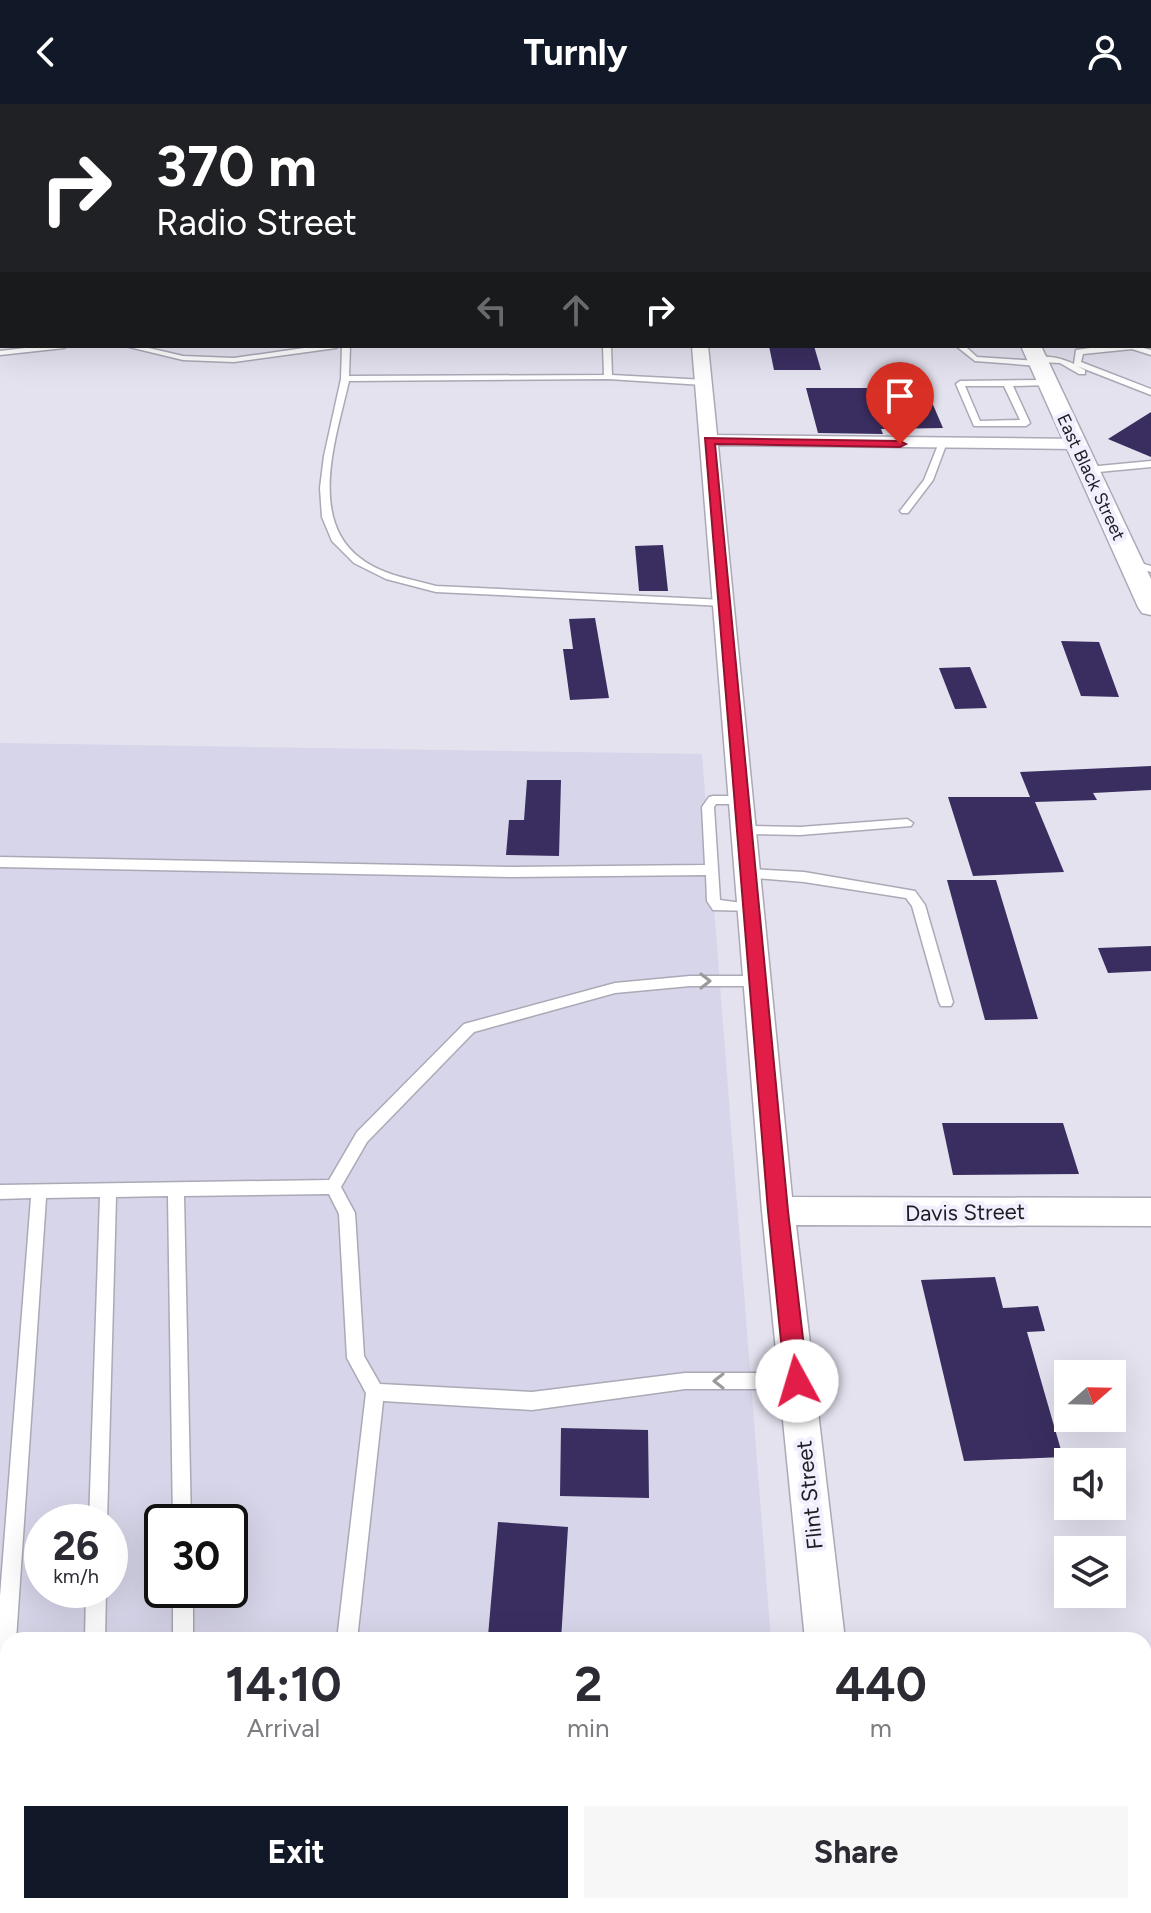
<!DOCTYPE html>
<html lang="en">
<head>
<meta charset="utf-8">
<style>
  body { margin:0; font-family:Figtree,sans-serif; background:#f7f7f7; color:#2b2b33; height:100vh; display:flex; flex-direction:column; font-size:30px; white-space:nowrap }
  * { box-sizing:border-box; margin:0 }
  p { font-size:26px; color:#7c7c81 }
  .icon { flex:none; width:44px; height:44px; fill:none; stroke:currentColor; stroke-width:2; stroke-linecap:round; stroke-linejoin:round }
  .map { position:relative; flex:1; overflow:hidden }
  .panel { position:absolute; left:0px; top:1528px; width:1152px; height:282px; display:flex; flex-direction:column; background:#fff; border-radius:24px 24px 0 0; box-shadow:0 8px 32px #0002 }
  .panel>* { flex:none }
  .hud { position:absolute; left:0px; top:0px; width:1152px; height:244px; box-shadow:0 8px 32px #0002; background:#202124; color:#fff; overflow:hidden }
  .needle { width:52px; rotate:70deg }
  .tools { position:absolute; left:1054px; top:1256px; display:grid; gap:16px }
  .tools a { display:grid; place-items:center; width:72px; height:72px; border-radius:0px; background:#fff; box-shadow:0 8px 32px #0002; font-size:40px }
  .speed { position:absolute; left:24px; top:1400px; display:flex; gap:16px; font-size:40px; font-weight:700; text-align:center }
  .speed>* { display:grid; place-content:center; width:104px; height:104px; border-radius:50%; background:#fff; box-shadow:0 8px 32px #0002; line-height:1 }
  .speed small { font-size:20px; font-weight:400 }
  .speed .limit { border:4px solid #111; border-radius:12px; background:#fff; color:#111 }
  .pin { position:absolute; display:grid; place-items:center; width:68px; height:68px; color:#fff; margin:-82px -34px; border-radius:50% 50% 50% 0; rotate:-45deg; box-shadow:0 0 8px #0007 }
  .pin .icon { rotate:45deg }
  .me { position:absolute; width:88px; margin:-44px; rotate:354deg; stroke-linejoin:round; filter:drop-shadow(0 0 6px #0008) }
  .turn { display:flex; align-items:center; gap:28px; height:168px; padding:0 24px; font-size:36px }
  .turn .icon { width:104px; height:104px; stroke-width:2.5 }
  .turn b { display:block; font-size:56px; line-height:68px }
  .lanes { display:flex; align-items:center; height:76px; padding:0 24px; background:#0003; justify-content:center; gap:40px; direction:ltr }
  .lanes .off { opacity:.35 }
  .eta { display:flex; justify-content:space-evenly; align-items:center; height:136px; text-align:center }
  .eta b { font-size:48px; font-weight:700; line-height:56px }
  .action { display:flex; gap:16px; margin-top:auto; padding:16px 24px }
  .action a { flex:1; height:92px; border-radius:0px; background:#111827; color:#fff; font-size:32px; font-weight:700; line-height:92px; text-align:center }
  .action a+a { background:#f7f7f7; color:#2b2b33 }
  header { display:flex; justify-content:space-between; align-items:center; height:104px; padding:0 24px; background:#111827; color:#fff; font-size:36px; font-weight:700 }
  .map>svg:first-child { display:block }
  .built { fill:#d7d5e9; fill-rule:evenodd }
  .building { fill:#3a2e60 }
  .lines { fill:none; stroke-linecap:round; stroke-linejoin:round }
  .service-casing { stroke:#aba9b6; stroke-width:3 }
  .minor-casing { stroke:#aba9b6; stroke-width:3 }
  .tertiary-casing { stroke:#aba9b6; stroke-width:3 }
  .primary-casing { stroke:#6c6492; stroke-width:3 }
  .trunk-casing { stroke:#6c6492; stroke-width:3 }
  .service { fill:#fff; fill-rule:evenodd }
  .minor { fill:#fff; fill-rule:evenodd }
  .tertiary { fill:#fff; fill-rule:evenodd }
  .primary { fill:#c0b8e2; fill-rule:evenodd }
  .trunk { fill:#aba0d8; fill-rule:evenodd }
  .oneway { stroke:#9a9a9c }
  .route { fill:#e11d48; stroke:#92132f; stroke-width:2 }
  .labels { text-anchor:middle; stroke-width:8; stroke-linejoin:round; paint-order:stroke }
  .far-street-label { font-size:18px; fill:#1e1e22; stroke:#f1effd }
  .street-label { font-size:22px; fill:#1e1e22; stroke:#f1effd }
</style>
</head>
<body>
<header><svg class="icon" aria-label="back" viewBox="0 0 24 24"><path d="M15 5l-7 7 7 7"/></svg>Turnly<svg class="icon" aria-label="person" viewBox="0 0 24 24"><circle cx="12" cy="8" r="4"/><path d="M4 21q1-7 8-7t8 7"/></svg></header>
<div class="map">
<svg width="1151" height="1809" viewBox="0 0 1151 1809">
  <rect width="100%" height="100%" fill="#e4e2ef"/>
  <!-- built -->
  <path class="built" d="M0,639L702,650L771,1536H8V1802H792V1809H0ZM42,1418H110V1486H42ZM162,1418H230V1486H162Z"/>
  <!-- building -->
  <g class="building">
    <polygon points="769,242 814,242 821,266 774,266"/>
    <polygon points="881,268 919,268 943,324 881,325 883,330 818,329 806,284 887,284"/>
    <polygon points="1151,308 1151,353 1108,335"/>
    <polygon points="663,441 668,487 639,487 635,442"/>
    <polygon points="595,514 609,594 570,596 563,545 573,545 569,515"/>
    <polygon points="1061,537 1099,538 1119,593 1081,592"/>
    <polygon points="970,563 987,604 955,605 939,564"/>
    <polygon points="1151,662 1151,686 1093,689 1097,696 1035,698 1064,768 973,772 948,693 1030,693 1020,668"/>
    <polygon points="527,676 561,676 559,752 506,751 509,716 524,716"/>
    <polygon points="947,776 996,776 1038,915 985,916"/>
    <polygon points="1151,842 1151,867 1108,869 1098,844"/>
    <polygon points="942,1019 1063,1019 1079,1070 953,1071"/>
    <polygon points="995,1173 1003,1204 1038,1202 1045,1227 1027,1228 1063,1353 964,1357 921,1176"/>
    <polygon points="561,1324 648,1326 649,1394 560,1392"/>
    <polygon points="498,1418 568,1423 561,1536 488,1532"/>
  </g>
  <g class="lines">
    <defs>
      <g id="service">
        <polygon points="42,242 68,242 64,244 0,251 0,247"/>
        <polygon points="125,242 140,242 183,252 234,254 318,242 340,242 336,244 234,258 183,256"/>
        <path d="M342,242H350L349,272L604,271L603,242H611L612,271L706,276L707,278L703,281L608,275L349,277C337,331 307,414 360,454C381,471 411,475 436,482L724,496L729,499L724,502L436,488L386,475L354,459L332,437L322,413L320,384L324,352L341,275Z"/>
        <path d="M956,242H965L977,253L1037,257L1033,255C1044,250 1062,254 1074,260L1076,246C1100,242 1128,238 1151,246V251L1132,245L1083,250L1081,258L1151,285V291L1077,262L1085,266V270H1079L1060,259L1039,258L1043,260L1039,262L975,257Z"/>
        <path d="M1048,276L1051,277V281L1013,282L1030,319L1026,322H974L956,280L960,277ZM965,282H1004L1020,316L980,317Z"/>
        <polygon points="942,338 946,341 933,376 908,409 902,409 900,407 924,376 938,341"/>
        <polygon points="1151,357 1151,363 1088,369 1083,366 1088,363"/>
        <polygon points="1130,456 1151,462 1151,468 1126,461 1126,457"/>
        <polygon points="713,692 741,692 747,696 741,700 716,700 714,703 720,796 756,801 758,804 756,807 713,806 707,797 706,771 512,773 0,763 0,753 512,763 705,761 702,703 709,693"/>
        <polygon points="907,715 913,719 911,722 800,731 744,730 738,726 744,722 800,723"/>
        <polygon points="748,765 804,768 915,787 925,801 953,898 951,902 941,902 939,898 912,802 906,794 804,778 743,773 742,770"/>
        <polygon points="690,872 758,872 765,877 758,882 690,882 615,889 474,928 367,1038 341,1083 355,1109 364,1252 380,1280 532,1288 685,1269 796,1269 802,1271 805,1277 802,1283 796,1285 685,1285 532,1306 383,1297 357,1536 337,1536 366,1289 347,1254 339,1110 329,1090 184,1092 191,1418 173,1418 168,1092 116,1093 107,1418 89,1418 100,1093 46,1094 16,1536 8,1536 8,1630 0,1635 0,1492 31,1094 0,1095 0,1081 329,1076 357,1028 464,920 615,879"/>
        <polygon points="86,1486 106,1486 105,1536 85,1536"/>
        <rect x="173" y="1486" width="20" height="50"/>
        <rect x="76" y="1802" width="22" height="7"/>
        <rect x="177" y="1802" width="22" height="7"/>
        <polygon points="319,1802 341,1802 342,1809 320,1809"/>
      </g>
      <g id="minor">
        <rect x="667" y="0" width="12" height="2"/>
        <rect x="1150" y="45" width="1" height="8"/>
        <polygon points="692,242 708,242 717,331 1076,335 1085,340 1076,345 718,341 792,1093 1151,1094 1151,1122 796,1121 845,1536 805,1536 762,1107"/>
        <polygon points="832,1802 876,1802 877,1809 833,1809"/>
      </g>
      <g id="tertiary">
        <polygon points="1100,0 1116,0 1118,2 1102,2"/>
        <rect x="1150" y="50" width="1" height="11"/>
        <polygon points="1021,242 1041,242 1151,475 1151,511 1142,509 1138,503"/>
      </g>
      <polygon id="primary" points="907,0 925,0 926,2 908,2"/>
      <g id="trunk">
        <polygon points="478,0 501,0 502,2 479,2"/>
        <rect x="1150" y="207" width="1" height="14"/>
      </g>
    </defs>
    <!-- service casing -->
    <use href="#service" class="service-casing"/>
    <!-- minor casing -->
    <use href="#minor" class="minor-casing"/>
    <!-- tertiary casing -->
    <use href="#tertiary" class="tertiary-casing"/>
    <!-- primary casing -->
    <use href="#primary" class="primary-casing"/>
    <!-- trunk casing -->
    <use href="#trunk" class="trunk-casing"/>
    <!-- service -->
    <use href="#service" class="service"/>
    <!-- minor -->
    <use href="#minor" class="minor"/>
    <!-- tertiary -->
    <use href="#tertiary" class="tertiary"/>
    <!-- primary -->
    <use href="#primary" class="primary"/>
    <!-- trunk -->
    <use href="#trunk" class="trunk"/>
  </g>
  <!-- one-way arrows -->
  <defs><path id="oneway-chevron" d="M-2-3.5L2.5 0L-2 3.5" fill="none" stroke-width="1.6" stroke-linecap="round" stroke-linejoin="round" transform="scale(2)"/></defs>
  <g class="oneway">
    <use href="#oneway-chevron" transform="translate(705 877)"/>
    <use href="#oneway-chevron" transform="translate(719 1277) rotate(-180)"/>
  </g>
  <!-- route -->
  <polygon class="route" points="705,334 900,337 906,340 900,343 715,340 788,1107 808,1277 805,1284 797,1288 789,1284 785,1277 768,1107"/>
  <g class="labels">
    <!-- far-street labels -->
    <g class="far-street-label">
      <text transform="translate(1091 373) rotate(65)" y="6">East Black Street</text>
    </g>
    <!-- street labels -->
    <g class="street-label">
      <text transform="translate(965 1108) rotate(-1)" y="8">Davis Street</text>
      <text transform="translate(809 1391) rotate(-96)" y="8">Flint Street</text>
    </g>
  </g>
</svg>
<div class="tools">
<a><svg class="needle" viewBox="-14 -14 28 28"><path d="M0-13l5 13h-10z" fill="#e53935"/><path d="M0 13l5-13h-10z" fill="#7c7c81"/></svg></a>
<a><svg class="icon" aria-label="sound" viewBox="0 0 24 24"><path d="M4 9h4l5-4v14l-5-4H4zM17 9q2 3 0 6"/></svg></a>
<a><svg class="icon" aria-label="layers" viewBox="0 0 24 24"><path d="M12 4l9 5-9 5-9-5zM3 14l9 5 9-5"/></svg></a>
</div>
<div class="speed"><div>26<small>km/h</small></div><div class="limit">30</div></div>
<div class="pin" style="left:900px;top:340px;background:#d93025"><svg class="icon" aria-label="arrive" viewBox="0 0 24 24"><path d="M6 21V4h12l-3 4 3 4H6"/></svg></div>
<svg class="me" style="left:797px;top:1277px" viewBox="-20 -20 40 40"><circle r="19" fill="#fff"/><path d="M0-13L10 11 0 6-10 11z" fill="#e11d48"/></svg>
<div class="hud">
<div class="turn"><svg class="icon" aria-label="right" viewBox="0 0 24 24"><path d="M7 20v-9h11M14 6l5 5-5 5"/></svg><div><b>370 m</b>Radio Street</div></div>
<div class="lanes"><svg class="icon off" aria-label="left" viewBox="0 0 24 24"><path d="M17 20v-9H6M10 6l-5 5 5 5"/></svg><svg class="icon off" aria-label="ahead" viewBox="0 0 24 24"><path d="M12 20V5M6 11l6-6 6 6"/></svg><svg class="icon" aria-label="right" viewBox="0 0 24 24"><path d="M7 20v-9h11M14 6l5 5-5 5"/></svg></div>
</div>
<section class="panel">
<div class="eta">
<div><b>14:10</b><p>Arrival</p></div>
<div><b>2</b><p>min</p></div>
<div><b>440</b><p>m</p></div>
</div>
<div class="action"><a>Exit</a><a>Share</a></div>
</section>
</div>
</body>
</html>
